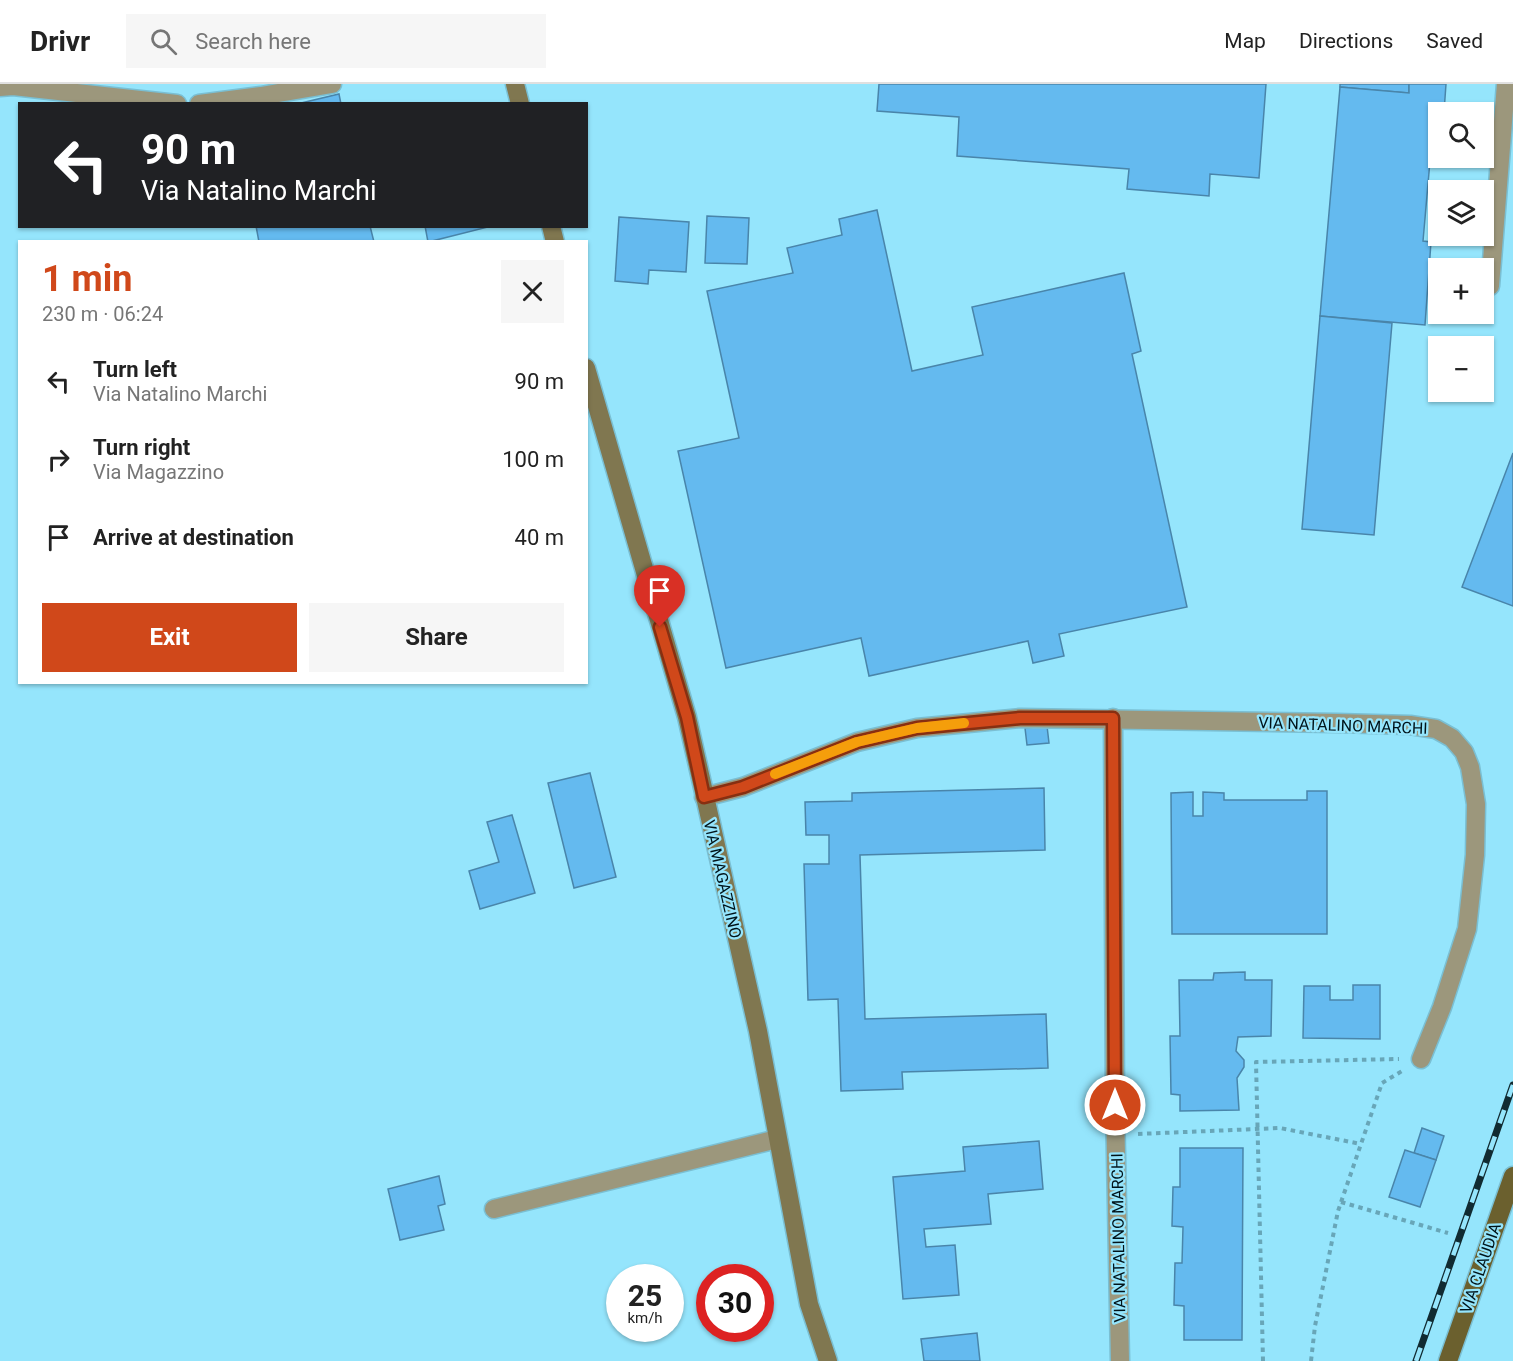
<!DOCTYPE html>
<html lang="en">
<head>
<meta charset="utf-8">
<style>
  body { margin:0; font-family:Roboto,sans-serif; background:#f6f6f6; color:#222; height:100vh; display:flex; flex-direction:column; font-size:22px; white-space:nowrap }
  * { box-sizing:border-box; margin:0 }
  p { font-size:20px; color:#767676 }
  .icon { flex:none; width:33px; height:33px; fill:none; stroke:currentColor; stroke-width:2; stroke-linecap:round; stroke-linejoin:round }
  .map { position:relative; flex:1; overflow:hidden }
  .drawer { position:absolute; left:18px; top:156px; width:570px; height:444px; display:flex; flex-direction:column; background:#fff; border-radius:0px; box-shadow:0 2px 4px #0004 }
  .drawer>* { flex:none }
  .top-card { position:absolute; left:18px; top:18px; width:570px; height:126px; border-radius:0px; box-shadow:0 2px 4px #0004; background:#202124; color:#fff; overflow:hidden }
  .buttons { position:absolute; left:1428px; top:18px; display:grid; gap:12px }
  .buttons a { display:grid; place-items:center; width:66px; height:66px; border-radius:0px; background:#fff; box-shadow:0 2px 4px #0004; font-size:30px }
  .speed { position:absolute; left:606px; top:1180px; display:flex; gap:12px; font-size:30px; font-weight:700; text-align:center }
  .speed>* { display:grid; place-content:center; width:78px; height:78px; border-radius:50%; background:#fff; box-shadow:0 2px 4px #0004; line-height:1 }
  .speed small { font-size:15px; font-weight:400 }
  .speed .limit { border:9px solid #d22; background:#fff; color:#111 }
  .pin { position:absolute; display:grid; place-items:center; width:51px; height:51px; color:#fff; margin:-62px -26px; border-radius:50% 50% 50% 0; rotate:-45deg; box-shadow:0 0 6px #0007 }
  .pin .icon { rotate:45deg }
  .me { position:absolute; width:66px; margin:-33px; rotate:0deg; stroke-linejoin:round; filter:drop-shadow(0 0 4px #0008) }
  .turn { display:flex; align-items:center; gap:21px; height:126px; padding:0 24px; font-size:27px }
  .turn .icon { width:78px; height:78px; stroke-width:2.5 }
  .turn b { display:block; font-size:42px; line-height:51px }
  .round { display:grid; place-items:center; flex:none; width:63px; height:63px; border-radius:0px; background:#f6f6f6 }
  .head { display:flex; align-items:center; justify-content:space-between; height:102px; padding:0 24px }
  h1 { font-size:36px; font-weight:700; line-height:45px; color:#d0481a }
  .action { display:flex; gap:12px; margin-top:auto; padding:12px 24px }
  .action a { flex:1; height:69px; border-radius:0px; background:#d0481a; color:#fff; font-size:24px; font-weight:700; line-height:69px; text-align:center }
  .action a+a { background:#f6f6f6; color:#222 }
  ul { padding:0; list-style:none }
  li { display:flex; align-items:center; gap:18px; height:78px; padding:0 24px }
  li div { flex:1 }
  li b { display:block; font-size:22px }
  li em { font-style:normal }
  header { display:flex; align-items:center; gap:36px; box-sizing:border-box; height:84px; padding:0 30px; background:#fff; border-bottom:2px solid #e0e0e0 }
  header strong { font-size:28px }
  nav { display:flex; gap:33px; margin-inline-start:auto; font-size:21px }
  .search { width:420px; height:54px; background:#f6f6f6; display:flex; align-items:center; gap:15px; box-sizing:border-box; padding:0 21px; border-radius:0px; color:#767676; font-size:22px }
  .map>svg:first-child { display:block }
  .building { fill:#64baef; stroke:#4985aa; stroke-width:1.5 }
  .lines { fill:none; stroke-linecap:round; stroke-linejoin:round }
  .street-casing { stroke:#7abfd3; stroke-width:21 }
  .secondary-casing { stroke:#7abfd3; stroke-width:21 }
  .primary-casing { stroke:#7abfd3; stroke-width:21 }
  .path { stroke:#68a6b8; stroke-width:4; stroke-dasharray:4.5 4.5; stroke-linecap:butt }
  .street { stroke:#9c977c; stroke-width:18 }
  .secondary { stroke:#807750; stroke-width:18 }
  .primary { stroke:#6b602e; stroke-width:18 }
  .rail-casing { stroke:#112b32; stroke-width:7 }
  .rail { stroke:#95e5fc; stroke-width:4.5; stroke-dasharray:14; stroke-linecap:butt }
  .route-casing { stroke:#872f11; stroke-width:15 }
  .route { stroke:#d0481a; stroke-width:10 }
  .slow { stroke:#f59e0b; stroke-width:10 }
  .labels { text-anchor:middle; stroke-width:4.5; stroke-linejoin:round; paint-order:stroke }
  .street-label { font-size:16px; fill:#001319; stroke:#95e5fc }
</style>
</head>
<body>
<header>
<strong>Drivr</strong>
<div class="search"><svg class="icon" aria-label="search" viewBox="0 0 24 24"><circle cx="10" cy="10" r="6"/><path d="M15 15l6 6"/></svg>Search here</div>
<nav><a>Map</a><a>Directions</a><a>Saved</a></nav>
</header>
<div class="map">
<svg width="1513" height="1277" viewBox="0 0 1513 1277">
  <rect width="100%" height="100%" fill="#95e5fc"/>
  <!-- building -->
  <g class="building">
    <polygon points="879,0 1266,0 1259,94 1210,90 1209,112 1127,105 1129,85 957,72 959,33 877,27"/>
    <polygon points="1340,0 1409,0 1409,9 1340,3"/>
    <polygon points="1409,0 1446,0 1444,28 1438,28 1439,77 1430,77 1423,157 1431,158 1425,241 1320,232 1340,3 1409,9"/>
    <polygon points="339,10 341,20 297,20"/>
    <polygon points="877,126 912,287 983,271 972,223 1124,189 1141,267 1132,270 1187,523 1059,550 1064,572 1033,579 1028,557 869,592 861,554 726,584 678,367 739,354 707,207 793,189 787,164 842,151 839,135"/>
    <polygon points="707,132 749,134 747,180 705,179"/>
    <polygon points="619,133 689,138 686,188 649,186 648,200 615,197"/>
    <polygon points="256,142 370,142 374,158 259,158"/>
    <polygon points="425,142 488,142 488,143 428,158"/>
    <polygon points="1320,232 1392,239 1374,451 1302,445"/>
    <polygon points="1513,369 1513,522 1462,503"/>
    <polygon points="1047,642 1049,659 1027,661 1025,644"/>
    <polygon points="590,689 616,793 574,804 548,699"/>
    <polygon points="1044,704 1045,766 860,771 865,935 1046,930 1048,984 902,988 903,1005 841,1007 838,915 808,916 804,780 829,780 829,751 806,751 805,718 852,717 852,709"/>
    <polygon points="1307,707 1327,707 1327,850 1172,850 1171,709 1193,708 1193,732 1203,732 1203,708 1224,709 1224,716 1307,716"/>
    <polygon points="512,731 535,809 480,825 469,787 499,778 487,738"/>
    <polygon points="1245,888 1245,896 1272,896 1271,952 1238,953 1236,967 1244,976 1244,983 1237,994 1239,1026 1180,1027 1180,1011 1171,1010 1170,952 1180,952 1179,896 1213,896 1214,889"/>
    <polygon points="1353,901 1380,901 1380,955 1303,954 1304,902 1330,902 1330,916 1353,916"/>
    <polygon points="1422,1044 1444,1052 1436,1076 1414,1069"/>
    <polygon points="1039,1057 1043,1105 988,1110 991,1140 924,1145 926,1163 955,1161 959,1211 903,1215 893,1093 965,1087 963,1063"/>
    <polygon points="1180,1064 1243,1064 1242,1256 1184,1256 1184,1222 1174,1221 1175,1179 1182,1179 1183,1143 1172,1142 1173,1103 1180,1103"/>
    <polygon points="1405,1066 1436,1076 1420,1123 1389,1113"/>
    <polygon points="439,1092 445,1120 438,1122 444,1146 400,1156 388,1105"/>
    <polygon points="977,1249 980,1277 924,1277 921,1255"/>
  </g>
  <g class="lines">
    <defs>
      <g id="street">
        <polyline points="0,3 13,2 177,20"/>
        <polyline points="199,20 261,12 332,0"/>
        <polyline points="1490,202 1506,0"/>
        <polyline points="1113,634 1115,1021 1120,1277"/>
        <polyline points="704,713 743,703 857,658 917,644 1020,634 1337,639 1410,641 1436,645 1452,654 1464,668 1470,683 1476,720 1475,771 1467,845 1442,923 1421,975"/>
        <polyline points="494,1125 777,1055"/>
      </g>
      <g id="secondary">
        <polyline points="515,0 520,20"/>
        <polyline points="551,142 555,158"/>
        <polyline points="586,284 687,633 758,947 809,1220 828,1277"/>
      </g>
      <polyline id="primary" points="1448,1277 1513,1092"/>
    </defs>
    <!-- street casing -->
    <use href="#street" class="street-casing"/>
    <!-- secondary casing -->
    <use href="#secondary" class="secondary-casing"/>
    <!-- primary casing -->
    <use href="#primary" class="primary-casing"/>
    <!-- path -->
    <g class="path">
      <polyline points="1138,1050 1280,1044 1361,1060"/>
      <polyline points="1341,1118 1448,1149"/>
      <polyline points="1263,1277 1256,978 1399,975"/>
      <polyline points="1311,1277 1315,1242 1338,1127 1382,999 1402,987"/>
    </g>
    <!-- street -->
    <use href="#street" class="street"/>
    <!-- secondary -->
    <use href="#secondary" class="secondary"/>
    <!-- primary -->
    <use href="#primary" class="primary"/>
    <defs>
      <polyline id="rail" points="1416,1277 1513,1001"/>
    </defs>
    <!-- rail casing -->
    <use href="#rail" class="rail-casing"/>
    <!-- rail -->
    <use href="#rail" class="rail"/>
  </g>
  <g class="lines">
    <defs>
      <polyline id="route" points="660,543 687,633 704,713 743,703 857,658 917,644 1020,634 1113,634 1115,1021"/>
    </defs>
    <!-- route casing -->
    <use href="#route" class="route-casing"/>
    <!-- route -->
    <use href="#route" class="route"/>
    <!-- slow -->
    <polyline class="slow" points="775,690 857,658 917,644 964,639"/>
  </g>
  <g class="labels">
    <!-- street labels -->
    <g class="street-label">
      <text transform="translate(1343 641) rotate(2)" y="6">VIA NATALINO MARCHI</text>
      <text transform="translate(723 795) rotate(77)" y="6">VIA MAGAZZINO</text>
      <text transform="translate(1118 1154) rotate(-91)" y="6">VIA NATALINO MARCHI</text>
      <text transform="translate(1480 1184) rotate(-71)" y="6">VIA CLAUDIA</text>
    </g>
  </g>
</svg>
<div class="buttons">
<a><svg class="icon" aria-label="search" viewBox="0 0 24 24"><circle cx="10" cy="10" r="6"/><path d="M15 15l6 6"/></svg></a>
<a><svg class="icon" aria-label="layers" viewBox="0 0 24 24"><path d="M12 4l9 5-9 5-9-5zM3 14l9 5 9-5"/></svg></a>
<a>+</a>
<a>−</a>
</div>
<div class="speed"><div>25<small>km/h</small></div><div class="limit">30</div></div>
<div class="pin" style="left:660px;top:543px;background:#d93025"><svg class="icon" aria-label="arrive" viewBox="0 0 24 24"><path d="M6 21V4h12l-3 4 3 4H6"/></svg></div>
<svg class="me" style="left:1115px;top:1021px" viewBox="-20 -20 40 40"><circle r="17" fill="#d0481a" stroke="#fff" stroke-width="3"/><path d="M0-11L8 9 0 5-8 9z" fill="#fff"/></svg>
<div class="top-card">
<div class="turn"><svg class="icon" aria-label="left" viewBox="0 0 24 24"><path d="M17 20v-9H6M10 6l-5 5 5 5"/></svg><div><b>90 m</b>Via Natalino Marchi</div></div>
</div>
<section class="drawer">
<div class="head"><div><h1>1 min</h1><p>230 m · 06:24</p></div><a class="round"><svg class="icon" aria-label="close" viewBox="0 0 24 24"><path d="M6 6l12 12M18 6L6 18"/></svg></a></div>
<ul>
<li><svg class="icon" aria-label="left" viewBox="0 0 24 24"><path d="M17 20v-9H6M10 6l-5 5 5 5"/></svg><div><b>Turn left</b><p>Via Natalino Marchi</p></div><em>90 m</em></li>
<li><svg class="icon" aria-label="right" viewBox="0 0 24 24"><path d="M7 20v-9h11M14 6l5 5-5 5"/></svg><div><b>Turn right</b><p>Via Magazzino</p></div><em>100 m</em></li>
<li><svg class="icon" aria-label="arrive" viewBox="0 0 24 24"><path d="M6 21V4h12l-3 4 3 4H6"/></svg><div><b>Arrive at destination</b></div><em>40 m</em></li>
</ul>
<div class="action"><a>Exit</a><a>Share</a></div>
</section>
</div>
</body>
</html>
